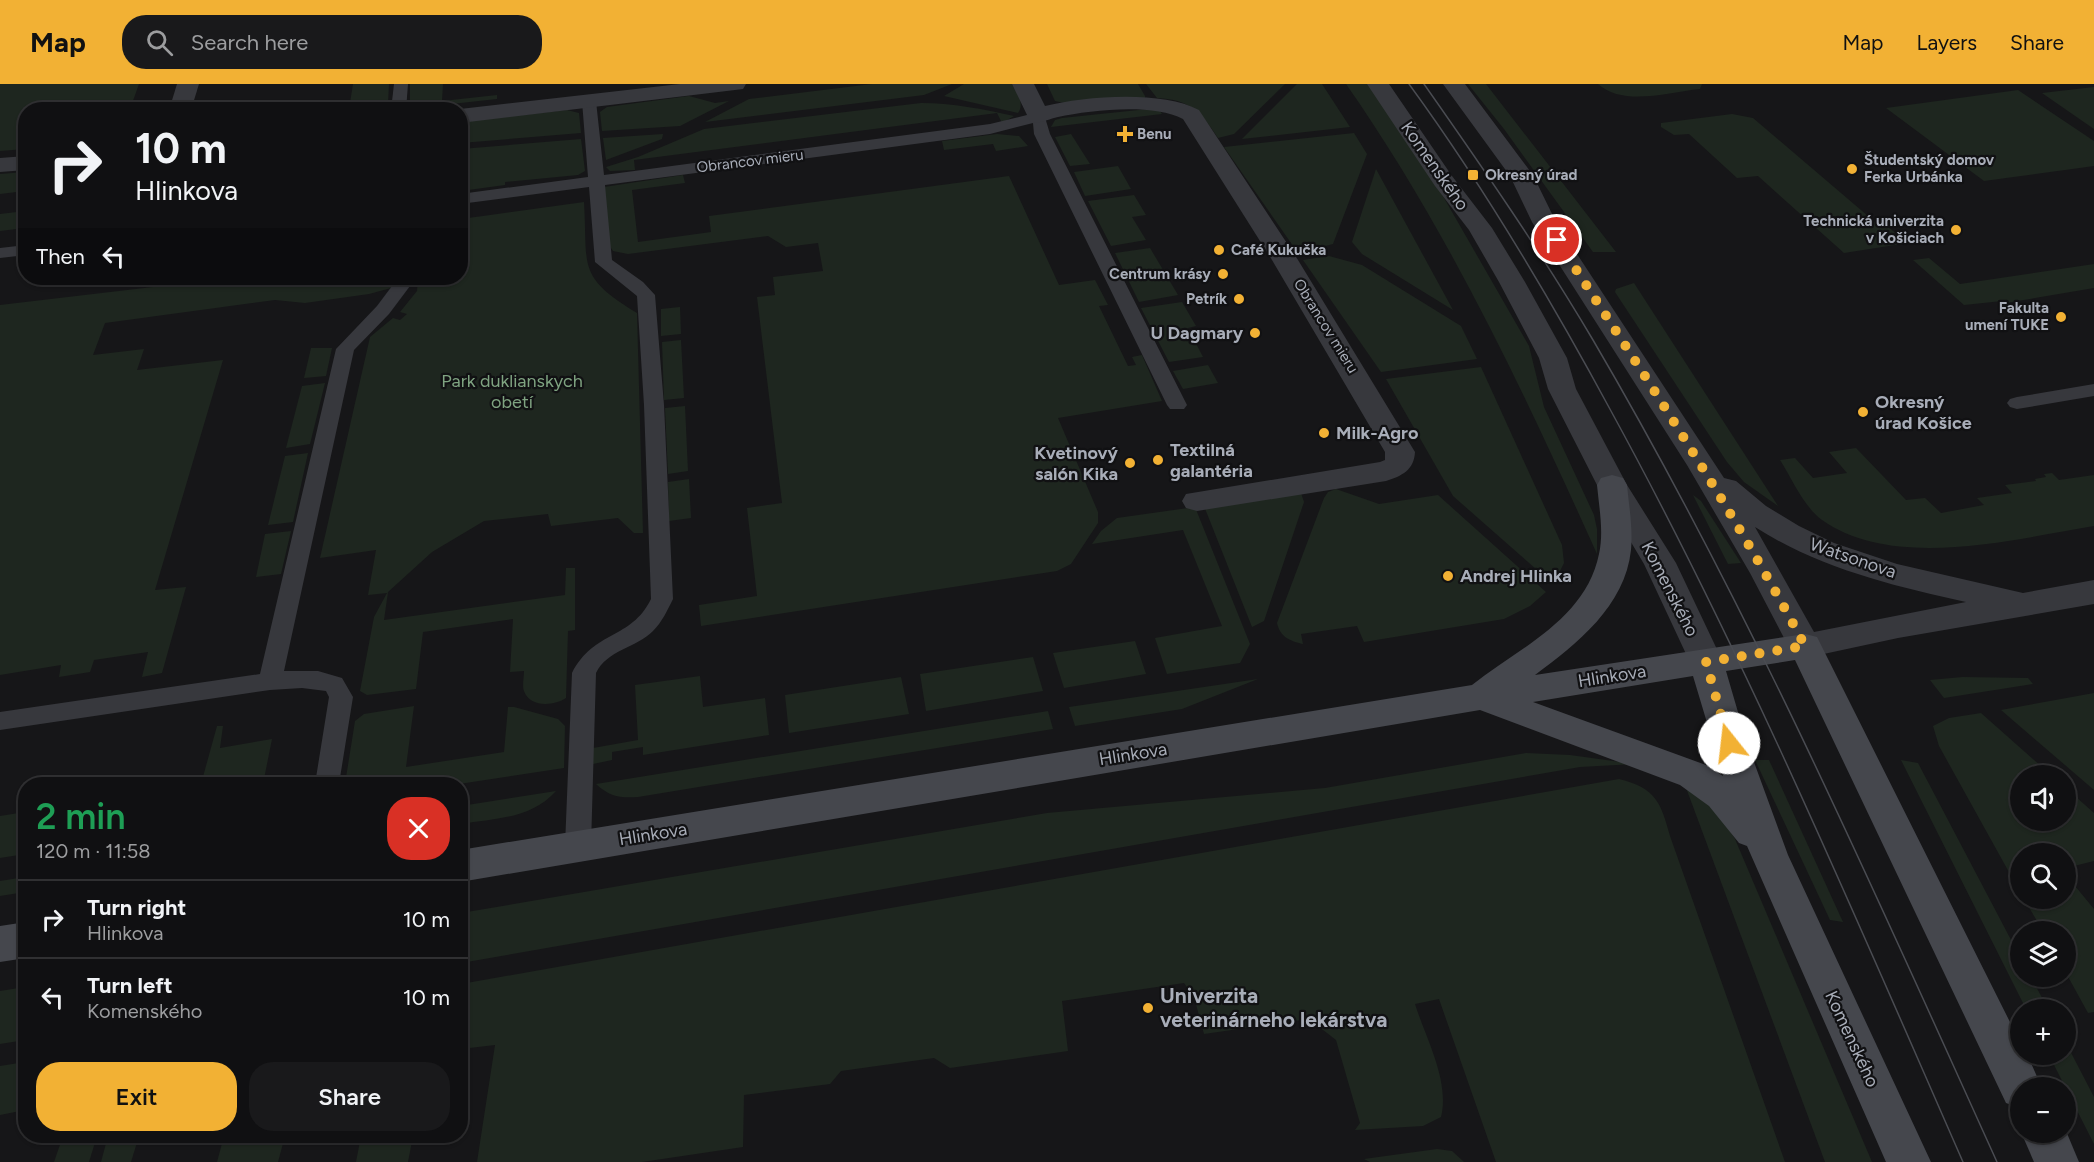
<!DOCTYPE html>
<html lang="en">
<head>
<meta charset="utf-8">
<style>
  body { margin:0; font-family:Figtree,sans-serif; background:#19191b; color:#f1f3f6; height:100vh; display:flex; flex-direction:column; font-size:22px; white-space:nowrap }
  * { box-sizing:border-box; margin:0 }
  p { font-size:20px; color:#9c9d9f }
  .icon { flex:none; width:33px; height:33px; fill:none; stroke:currentColor; stroke-width:2; stroke-linecap:round; stroke-linejoin:round }
  .map { position:relative; flex:1; overflow:hidden }
  .details { position:absolute; left:18px; top:693px; width:450px; height:366px; display:flex; flex-direction:column; background:#101012; border-radius:24px; box-shadow:0 2px 4px #0004,0 0 0 2px #303032 }
  .details>* { flex:none }
  .banner { position:absolute; left:18px; top:18px; width:450px; height:183px; border-radius:24px; box-shadow:0 2px 4px #0004,0 0 0 2px #303032; background:#101012; color:#f1f3f6; overflow:hidden }
  .tools { position:absolute; left:2010px; top:681px; display:grid; gap:12px }
  .tools a { display:grid; place-items:center; width:66px; height:66px; border-radius:50%; background:#101012; box-shadow:0 2px 4px #0004,0 0 0 2px #303032; font-size:30px }
  .pin { position:absolute; display:grid; place-items:center; width:51px; height:51px; color:#fff; margin:-26px; border:3px solid #fff; border-radius:50%; box-shadow:0 2px 6px #0007 }
  .me { position:absolute; width:66px; margin:-33px; rotate:344deg; stroke-linejoin:round; filter:drop-shadow(0 0 4px #0008) }
  .turn { display:flex; align-items:center; gap:21px; height:126px; padding:0 18px; font-size:27px }
  .turn .icon { width:78px; height:78px; stroke-width:2.5 }
  .turn b { display:block; font-size:42px; line-height:51px }
  .then { display:flex; align-items:center; height:57px; padding:0 18px; background:#0003; gap:12px; font-size:22px }
  .round { display:grid; place-items:center; flex:none; width:63px; height:63px; border-radius:24px; background:#19191b }
  .overview { display:flex; align-items:center; justify-content:space-between; height:102px; padding:0 18px }
  h1 { font-size:36px; font-weight:600; line-height:45px; color:#1e9e55 }
  .button { display:flex; gap:12px; margin-top:auto; padding:12px 18px }
  .button a { flex:1; height:69px; border-radius:24px; background:#f2b134; color:#111; font-size:24px; font-weight:600; line-height:69px; text-align:center }
  .button a+a { background:#19191b; color:#f1f3f6 }
  ul { padding:0; list-style:none }
  li { display:flex; align-items:center; gap:18px; height:78px; padding:0 18px; border-top:2px solid #303032 }
  li div { flex:1 }
  li b { display:block; font-size:22px }
  li em { font-style:normal }
  header { display:flex; align-items:center; gap:36px; box-sizing:border-box; height:84px; padding:0 30px; background:#f2b134; color:#111 }
  header strong { font-size:28px }
  nav { display:flex; gap:33px; margin-inline-start:auto; font-size:21px }
  .search { width:420px; height:54px; background:#19191b; display:flex; align-items:center; gap:15px; box-sizing:border-box; padding:0 21px; border-radius:24px; color:#9c9d9f; font-size:22px }
  .map>svg:first-child { display:block }
  .green { fill:#1e261f }
  .lines { fill:none; stroke-linecap:round; stroke-linejoin:round }
  .service { fill:#37383d; fill-rule:evenodd }
  .minor { fill:#37383d; fill-rule:evenodd }
  .tertiary { fill:#37383d; fill-rule:evenodd }
  .secondary { fill:#45474d; fill-rule:evenodd }
  .tram { stroke:#4a4c52; stroke-width:1.5 }
  .route { stroke:#f2b134; stroke-width:10; stroke-dasharray:0 18 }
  .poi-dot { fill:#f2b134; stroke:#111113; stroke-width:2 }
  .labels { text-anchor:middle; stroke-width:4.5; stroke-linejoin:round; paint-order:stroke }
  .far-poi-label { font-size:15px; font-weight:bold; fill:#a8adb8; stroke:#111113; text-anchor:start }
  .far-street-label { font-size:15px; fill:#a8adb8; stroke:#111113 }
  .street-label { font-size:18px; fill:#a8adb8; stroke:#111113 }
  .poi-label { font-size:18px; font-weight:bold; fill:#a8adb8; stroke:#111113; text-anchor:start }
  .park-label { font-size:18px; fill:#7fa381; stroke:#111113 }
  .near-poi-label { font-size:21px; font-weight:bold; fill:#a8adb8; stroke:#111113; text-anchor:start }
</style>
</head>
<body>
<header>
<strong>Map</strong>
<div class="search"><svg class="icon" aria-label="search" viewBox="0 0 24 24"><circle cx="10" cy="10" r="6"/><path d="M15 15l6 6"/></svg>Search here</div>
<nav><a>Map</a><a>Layers</a><a>Share</a></nav>
</header>
<div class="map">
<svg width="2094" height="1078" viewBox="0 0 2094 1078">
  <rect width="100%" height="100%" fill="#161618"/>
  <!-- green -->
  <g class="green">
    <polygon points="0,0 139,0 130,25 26,26 25,65 0,67"/>
    <polygon points="353,0 389,0 388,20 383,25 349,25"/>
    <polygon points="410,0 443,0 442,17 497,11 497,15 415,24 410,18"/>
    <polygon points="872,0 952,0 924,11 705,38 749,15"/>
    <path d="M964,0H1012C1017,10 1025,19 1018,29L944,12Z"/>
    <polygon points="1047,0 1138,0 1145,12 1145,15 1069,20 1055,17"/>
    <path d="M1146,0H1285L1234,50L1218,54C1200,27 1191,16 1157,14Z"/>
    <polygon points="1297,0 1322,0 1350,43 1242,55"/>
    <path d="M1346,0H1369L1436,100L1529,262L1544,323L1594,431L1597,445V470C1524,308 1448,146 1346,0Z"/>
    <polygon points="1468,0 1486,0 1616,168 1593,168 1504,45"/>
    <path d="M1598,0H1702L1700,5C1668,8 1624,23 1598,0Z"/>
    <polygon points="2094,3 2094,45 2042,9"/>
    <polygon points="2018,6 2094,57 2094,82 1984,97 1886,24"/>
    <polygon points="689,12 715,19 729,17 680,42 602,47 600,28 607,23"/>
    <path d="M921,19C952,19 983,25 1014,32L1002,39L997,29L634,76L635,86L610,87L606,83L638,73L704,45Z"/>
    <polygon points="1148,25 1160,27 1162,30 1051,43 1055,36 1062,34"/>
    <polygon points="567,26 579,29 581,49 461,59 460,38"/>
    <polygon points="1732,30 1753,34 1882,144 1888,143 1908,159 1844,169 1758,92 1737,94 1689,50 1674,51 1661,43 1661,39"/>
    <polygon points="1354,49 1367,70 1333,160 1298,169 1224,63"/>
    <polygon points="663,50 662,55 606,76 603,54"/>
    <polygon points="997,50 1019,52 1028,62 996,67 993,60 944,66 942,57"/>
    <polygon points="1071,50 1090,80 1070,82 1055,53"/>
    <polygon points="581,55 585,87 578,91 505,98 505,101 461,107 461,65"/>
    <polygon points="1118,82 1131,105 1085,112 1074,88"/>
    <polygon points="1376,85 1453,226 1362,170 1352,158"/>
    <polygon points="25,88 25,107 0,110 0,90"/>
    <polygon points="683,91 685,99 632,106 638,158 711,148 709,132 1009,92 1059,201 1095,196 1108,221 1099,222 1128,282 1136,281 1132,273 1142,271 1162,317 1058,334 1098,428 1098,439 1071,480 1057,487 701,542 699,521 757,512 747,424 782,419 757,213 775,211 773,193 823,187 818,159 786,163 768,152 628,170 613,167 609,161 604,103"/>
    <polygon points="1134,111 1146,131 1132,133 1146,156 1111,162 1088,117"/>
    <path d="M584,118C588,183 576,192 637,229L643,449H634L618,434L551,442L548,430L484,437L432,468L388,508L384,536L565,511L566,484H575V546L568,547L566,614C554,622 530,624 524,607C522,602 524,593 524,587L510,588L513,535L423,548L416,605L367,611L360,607L374,533L387,509L368,511L376,466L320,474L370,253L393,234L400,236L407,230L400,228L417,207L418,194H460L461,135Z"/>
    <polygon points="25,127 25,144 0,147 0,130"/>
    <polygon points="1150,164 1178,211 1139,218 1115,169"/>
    <polygon points="1329,172 1362,181 1461,242 1477,275 1381,288 1303,176"/>
    <polygon points="1929,174 1960,200 2094,180 2094,204 2006,219 2002,217 1964,221 1913,176"/>
    <polygon points="229,194 294,194 293,202 296,203 363,194 400,194 391,204 369,210 305,219 275,216 105,239 93,271 144,265 137,286 223,276 155,506 186,503 162,589 142,593 148,568 94,576 90,588 59,593 61,581 0,591 0,221"/>
    <polygon points="1634,199 1778,422 1744,398 1727,378 1615,208 1616,205"/>
    <polygon points="1182,218 1196,242 1188,244 1203,273 1169,278 1141,224"/>
    <polygon points="680,223 681,250 661,252 661,225"/>
    <polygon points="681,256 684,314 664,316 662,258"/>
    <polygon points="311,264 332,264 326,292 304,294"/>
    <polygon points="1208,281 1218,299 1183,305 1173,287"/>
    <polygon points="1481,283 1562,461 1564,479 1555,497 1545,493 1453,412 1386,295"/>
    <polygon points="325,299 310,360 286,364 302,302"/>
    <polygon points="685,322 688,387 668,390 665,324"/>
    <path d="M1856,364L1906,416L1925,414L1941,429L1984,421L1977,414L2012,409L2005,401L2036,397L2035,395L2046,393L2044,390L2052,389L2059,396L2094,391V442C2014,455 1894,487 1822,436C1804,423 1792,395 1780,376L1795,374L1813,394L1847,389L1829,368Z"/>
    <polygon points="308,369 293,438 268,441 285,372"/>
    <polygon points="689,395 691,434 669,437 668,398"/>
    <path d="M1336,405L1379,420L1438,411L1546,508L1530,522L1504,535L1364,558L1357,542L1301,550L1303,560C1290,557 1280,553 1277,539L1324,414L1328,408Z"/>
    <polygon points="1301,409 1304,418 1264,537 1252,543 1204,422"/>
    <polygon points="1693,411 1701,417 1741,479 1728,480"/>
    <polygon points="1195,423 1250,560 1240,579 1167,590 1155,554 1222,542 1183,446 1092,460 1101,447 1117,434"/>
    <polygon points="291,447 281,490 256,493 265,450"/>
    <polygon points="1135,557 1146,590 1064,604 1053,569"/>
    <polygon points="1033,573 1043,607 926,627 920,590"/>
    <polygon points="700,592 703,623 765,614 769,651 643,671 643,663 612,668 612,676 593,680 593,664 638,656 635,601"/>
    <polygon points="901,593 909,630 789,649 785,611"/>
    <polygon points="1963,593 2028,594 2033,600 1944,614 1930,596"/>
    <polygon points="1258,595 1182,625 1075,642 1069,623"/>
    <polygon points="2094,609 2094,706 2001,626"/>
    <polygon points="414,622 406,683 504,668 508,623 514,623 558,635 565,642 564,684 459,700 345,700 355,637 364,630"/>
    <path d="M1048,627L1053,645L638,713C620,714 610,713 596,700Z"/>
    <polygon points="1981,629 2051,691 2020,692 2020,736 2066,736 2066,704 2094,729 2094,777 2066,784 2066,770 2020,770 2020,808 1939,662 1933,642 1949,634"/>
    <polygon points="217,642 223,642 220,664 272,655 263,700 201,700"/>
    <polygon points="1526,669 1570,671 1635,680 1580,683 461,879 461,829 1047,729 1325,704"/>
    <polygon points="1755,676 1769,676 1843,838 1830,836"/>
    <polygon points="1901,676 1918,679 2020,873 2020,892 2031,893 2048,925 2026,925"/>
    <path d="M1619,695C1656,704 1661,719 1670,752L1785,1078H1496L1439,915L1415,920C1426,955 1450,997 1441,1033L1423,1042L1355,1046L1360,1039L1336,956L1309,935L1204,950L1194,913L1184,899L1062,917L1068,967L950,984L934,974L841,987L830,1000L744,1011L743,1063L642,1078H477L495,961L461,965V900Z"/>
    <polygon points="1685,701 1722,733 1735,755 1872,1078 1825,1078"/>
    <path d="M556,707C531,735 496,734 461,740V722Z"/>
    <polygon points="25,728 25,770 0,774 0,732"/>
    <polygon points="2066,791 2094,825 2094,928 2088,929 2066,889 2066,848 2043,847 2024,815 2066,814"/>
    <polygon points="25,793 25,808 0,812 0,797"/>
    <polygon points="25,903 25,956 0,960 0,907"/>
    <polygon points="2066,959 2094,1013 2094,1060 2049,971 2066,970"/>
    <polygon points="25,978 25,1026 0,1031 0,982"/>
    <polygon points="63,1052 97,1052 89,1078 54,1078"/>
    <polygon points="108,1052 139,1052 131,1078 101,1078"/>
    <polygon points="224,1052 285,1052 278,1078 217,1078"/>
    <polygon points="361,1052 413,1052 408,1078 356,1078"/>
    <polygon points="1437,1065 1452,1067 1464,1078 1370,1078 1364,1075"/>
  </g>
  <g class="lines">
    <!-- service -->
    <g class="service">
      <polygon points="394,0 408,0 406,26 391,26"/>
      <path d="M589,13L596,17L604,91L990,40L1039,28L1044,30L1050,50L1187,321L1184,325H1170L1167,321L1034,50L1033,39L990,50L605,101L612,176L643,198L655,211L664,321L673,515C667,527 662,538 653,547C636,564 607,566 596,589L591,762L587,770L578,773L569,770L565,762L572,589C594,546 631,556 651,515L644,321L637,212L595,178L589,103L460,120V110L588,93L582,17Z"/>
      <polygon points="26,161 26,171 0,174 0,164"/>
      <polygon points="398,194 416,194 389,230 354,266 284,587 318,587 342,594 353,613 339,700 315,700 329,613 326,607 302,604 270,606 0,646 0,628 260,590 336,265 377,222"/>
      <polygon points="2094,300 2094,312 2017,325 2010,323 2007,319 2010,315 2017,313"/>
    </g>
    <!-- minor -->
    <g class="minor">
      <polygon points="177,0 199,0 191,26 169,26"/>
      <polygon points="680,0 746,0 743,5 735,6 460,39 460,25"/>
      <path d="M1012,0H1034L1045,22C1085,12 1162,6 1199,26L1298,176L1415,368C1414,386 1402,392 1386,397L1197,427L1186,424L1182,417L1186,410L1380,378L1385,376V368L1272,176L1183,35C1153,19 1091,26 1058,33C1048,35 1042,40 1031,38L1028,33Z"/>
      <polygon points="26,72 26,86 0,88 0,74"/>
    </g>
    <!-- tertiary -->
    <g class="tertiary">
      <polygon points="1367,0 1389,0 1452,92 1492,144 1525,198 1567,274 1576,305 1627,401 1676,479 1723,578 1718,587 1706,591 1694,587 1644,480 1597,401 1548,305 1539,274 1499,198 1469,146 1435,102"/>
      <path d="M1443,0H1465L1533,91L1556,138L1724,394L1736,397L1766,422L1799,442L1834,459L1897,480L2023,509L2094,496V520L1898,554L1805,574L1793,571L1750,489L1687,381L1532,138L1510,92ZM1755,443C1819,484 1893,502 1966,518L1814,548Z"/>
    </g>
    <!-- secondary -->
    <g class="secondary">
      <path d="M1612,391L1623,394L1627,401C1629,422 1633,444 1631,466C1625,522 1577,560 1535,591L1805,550L1817,553L2020,958V970H2027L2042,1004H2020V1024L2006,1019L1795,576L1726,587L1747,659L1788,771L1931,1078H1886L1747,762L1739,759L1709,722L1680,701L1480,626L460,798V766L1472,601C1519,564 1586,535 1599,470C1604,448 1599,423 1597,401L1601,394ZM1693,592L1723,692L1706,681L1533,618Z"/>
      <polygon points="26,838 26,874 0,878 0,842"/>
      <polygon points="2066,1047 2079,1078 2034,1078 2021,1048"/>
    </g>
    <!-- tram -->
    <g class="tram">
      <path d="M1409,0C1485,104 1550,214 1611,327C1744,570 1852,825 1963,1078"/>
      <path d="M1424,0C1483,84 1541,168 1593,256C1748,520 1871,800 1997,1078"/>
    </g>
  </g>
  <g class="lines">
    <!-- route -->
    <path class="route" d="M1557,156C1643,289 1731,422 1805,562L1706,578L1729,659"/>
  </g>
  <!-- markers -->
  <g class="poi-dot">
    <path d="M1122 41h6v6h6v6h-6v6h-6v-6h-6v-6h6z"/>
    <circle cx="1852" cy="85" r="6"/>
    <rect x="1467" y="85" width="12" height="12" rx="3"/>
    <circle cx="1956" cy="146" r="6"/>
    <circle cx="1219" cy="166" r="6"/>
    <circle cx="1223" cy="190" r="6"/>
    <circle cx="1239" cy="215" r="6"/>
    <circle cx="2061" cy="233" r="6"/>
    <circle cx="1255" cy="249" r="6"/>
    <circle cx="1863" cy="328" r="6"/>
    <circle cx="1324" cy="349" r="6"/>
    <circle cx="1158" cy="376" r="6"/>
    <circle cx="1130" cy="379" r="6"/>
    <circle cx="1448" cy="492" r="6"/>
    <circle cx="1148" cy="924" r="6"/>
  </g>
  <g class="labels">
    <!-- far-poi labels -->
    <g class="far-poi-label">
      <text x="1137" y="55">Benu</text>
      <text x="1864" y="81">Študentský domov<tspan x="1864" dy="17">Ferka Urbánka</tspan></text>
      <text x="1485" y="96">Okresný úrad</text>
      <text x="1944" y="142" text-anchor="end">Technická univerzita<tspan x="1944" dy="17">v Košiciach</tspan></text>
      <text x="1231" y="171">Café Kukučka</text>
      <text x="1211" y="195" text-anchor="end">Centrum krásy</text>
      <text x="1227" y="220" text-anchor="end">Petrík</text>
      <text x="2049" y="229" text-anchor="end">Fakulta<tspan x="2049" dy="17">umení TUKE</tspan></text>
    </g>
    <!-- far-street labels -->
    <g class="far-street-label">
      <text transform="translate(750 77) rotate(-7)" y="5">Obrancov mieru</text>
      <text transform="translate(1326 242) rotate(58)" y="5">Obrancov mieru</text>
    </g>
    <!-- street labels -->
    <g class="street-label">
      <text transform="translate(1435 82) rotate(55)" y="6">Komenského</text>
      <text transform="translate(1853 474) rotate(19)" y="6">Watsonova</text>
      <text transform="translate(1670 505) rotate(63)" y="6">Komenského</text>
      <text transform="translate(1612 592) rotate(-9)" y="6">Hlinkova</text>
      <text transform="translate(1133 670) rotate(-9)" y="6">Hlinkova</text>
      <text transform="translate(653 750) rotate(-9)" y="6">Hlinkova</text>
      <text transform="translate(1852 955) rotate(65)" y="6">Komenského</text>
    </g>
    <!-- poi labels -->
    <g class="poi-label">
      <text x="1243" y="255" text-anchor="end">U Dagmary</text>
      <text x="1875" y="324">Okresný<tspan x="1875" dy="21">úrad Košice</tspan></text>
      <text x="1336" y="355">Milk-Agro</text>
      <text x="1170" y="372">Textilná<tspan x="1170" dy="21">galantéria</tspan></text>
      <text x="1118" y="375" text-anchor="end">Kvetinový<tspan x="1118" dy="21">salón Kika</tspan></text>
      <text x="1460" y="498">Andrej Hlinka</text>
    </g>
    <!-- park labels -->
    <g class="park-label">
      <text x="512" y="303">Park duklianskych<tspan x="512" dy="21">obetí</tspan></text>
    </g>
    <!-- near-poi labels -->
    <g class="near-poi-label">
      <text x="1160" y="919">Univerzita<tspan x="1160" dy="24">veterinárneho lekárstva</tspan></text>
    </g>
  </g>
</svg>
<div class="tools">
<a><svg class="icon" aria-label="sound" viewBox="0 0 24 24"><path d="M4 9h4l5-4v14l-5-4H4zM17 9q2 3 0 6"/></svg></a>
<a><svg class="icon" aria-label="search" viewBox="0 0 24 24"><circle cx="10" cy="10" r="6"/><path d="M15 15l6 6"/></svg></a>
<a><svg class="icon" aria-label="layers" viewBox="0 0 24 24"><path d="M12 4l9 5-9 5-9-5zM3 14l9 5 9-5"/></svg></a>
<a>+</a>
<a>−</a>
</div>
<div class="pin" style="left:1557px;top:156px;background:#d93025"><svg class="icon" aria-label="arrive" viewBox="0 0 24 24"><path d="M6 21V4h12l-3 4 3 4H6"/></svg></div>
<svg class="me" style="left:1729px;top:659px" viewBox="-20 -20 40 40"><circle r="19" fill="#fff"/><path d="M0-13L10 11 0 6-10 11z" fill="#f2b134"/></svg>
<div class="banner">
<div class="turn"><svg class="icon" aria-label="right" viewBox="0 0 24 24"><path d="M7 20v-9h11M14 6l5 5-5 5"/></svg><div><b>10 m</b>Hlinkova</div></div>
<div class="then">Then<svg class="icon" aria-label="left" viewBox="0 0 24 24"><path d="M17 20v-9H6M10 6l-5 5 5 5"/></svg></div>
</div>
<section class="details">
<div class="overview"><div><h1>2 min</h1><p>120 m · 11:58</p></div><a class="round" style="background:#d93025;color:#fff"><svg class="icon" aria-label="close" viewBox="0 0 24 24"><path d="M6 6l12 12M18 6L6 18"/></svg></a></div>
<ul>
<li><svg class="icon" aria-label="right" viewBox="0 0 24 24"><path d="M7 20v-9h11M14 6l5 5-5 5"/></svg><div><b>Turn right</b><p>Hlinkova</p></div><em>10 m</em></li>
<li><svg class="icon" aria-label="left" viewBox="0 0 24 24"><path d="M17 20v-9H6M10 6l-5 5 5 5"/></svg><div><b>Turn left</b><p>Komenského</p></div><em>10 m</em></li>
</ul>
<div class="button"><a>Exit</a><a>Share</a></div>
</section>
</div>
</body>
</html>
